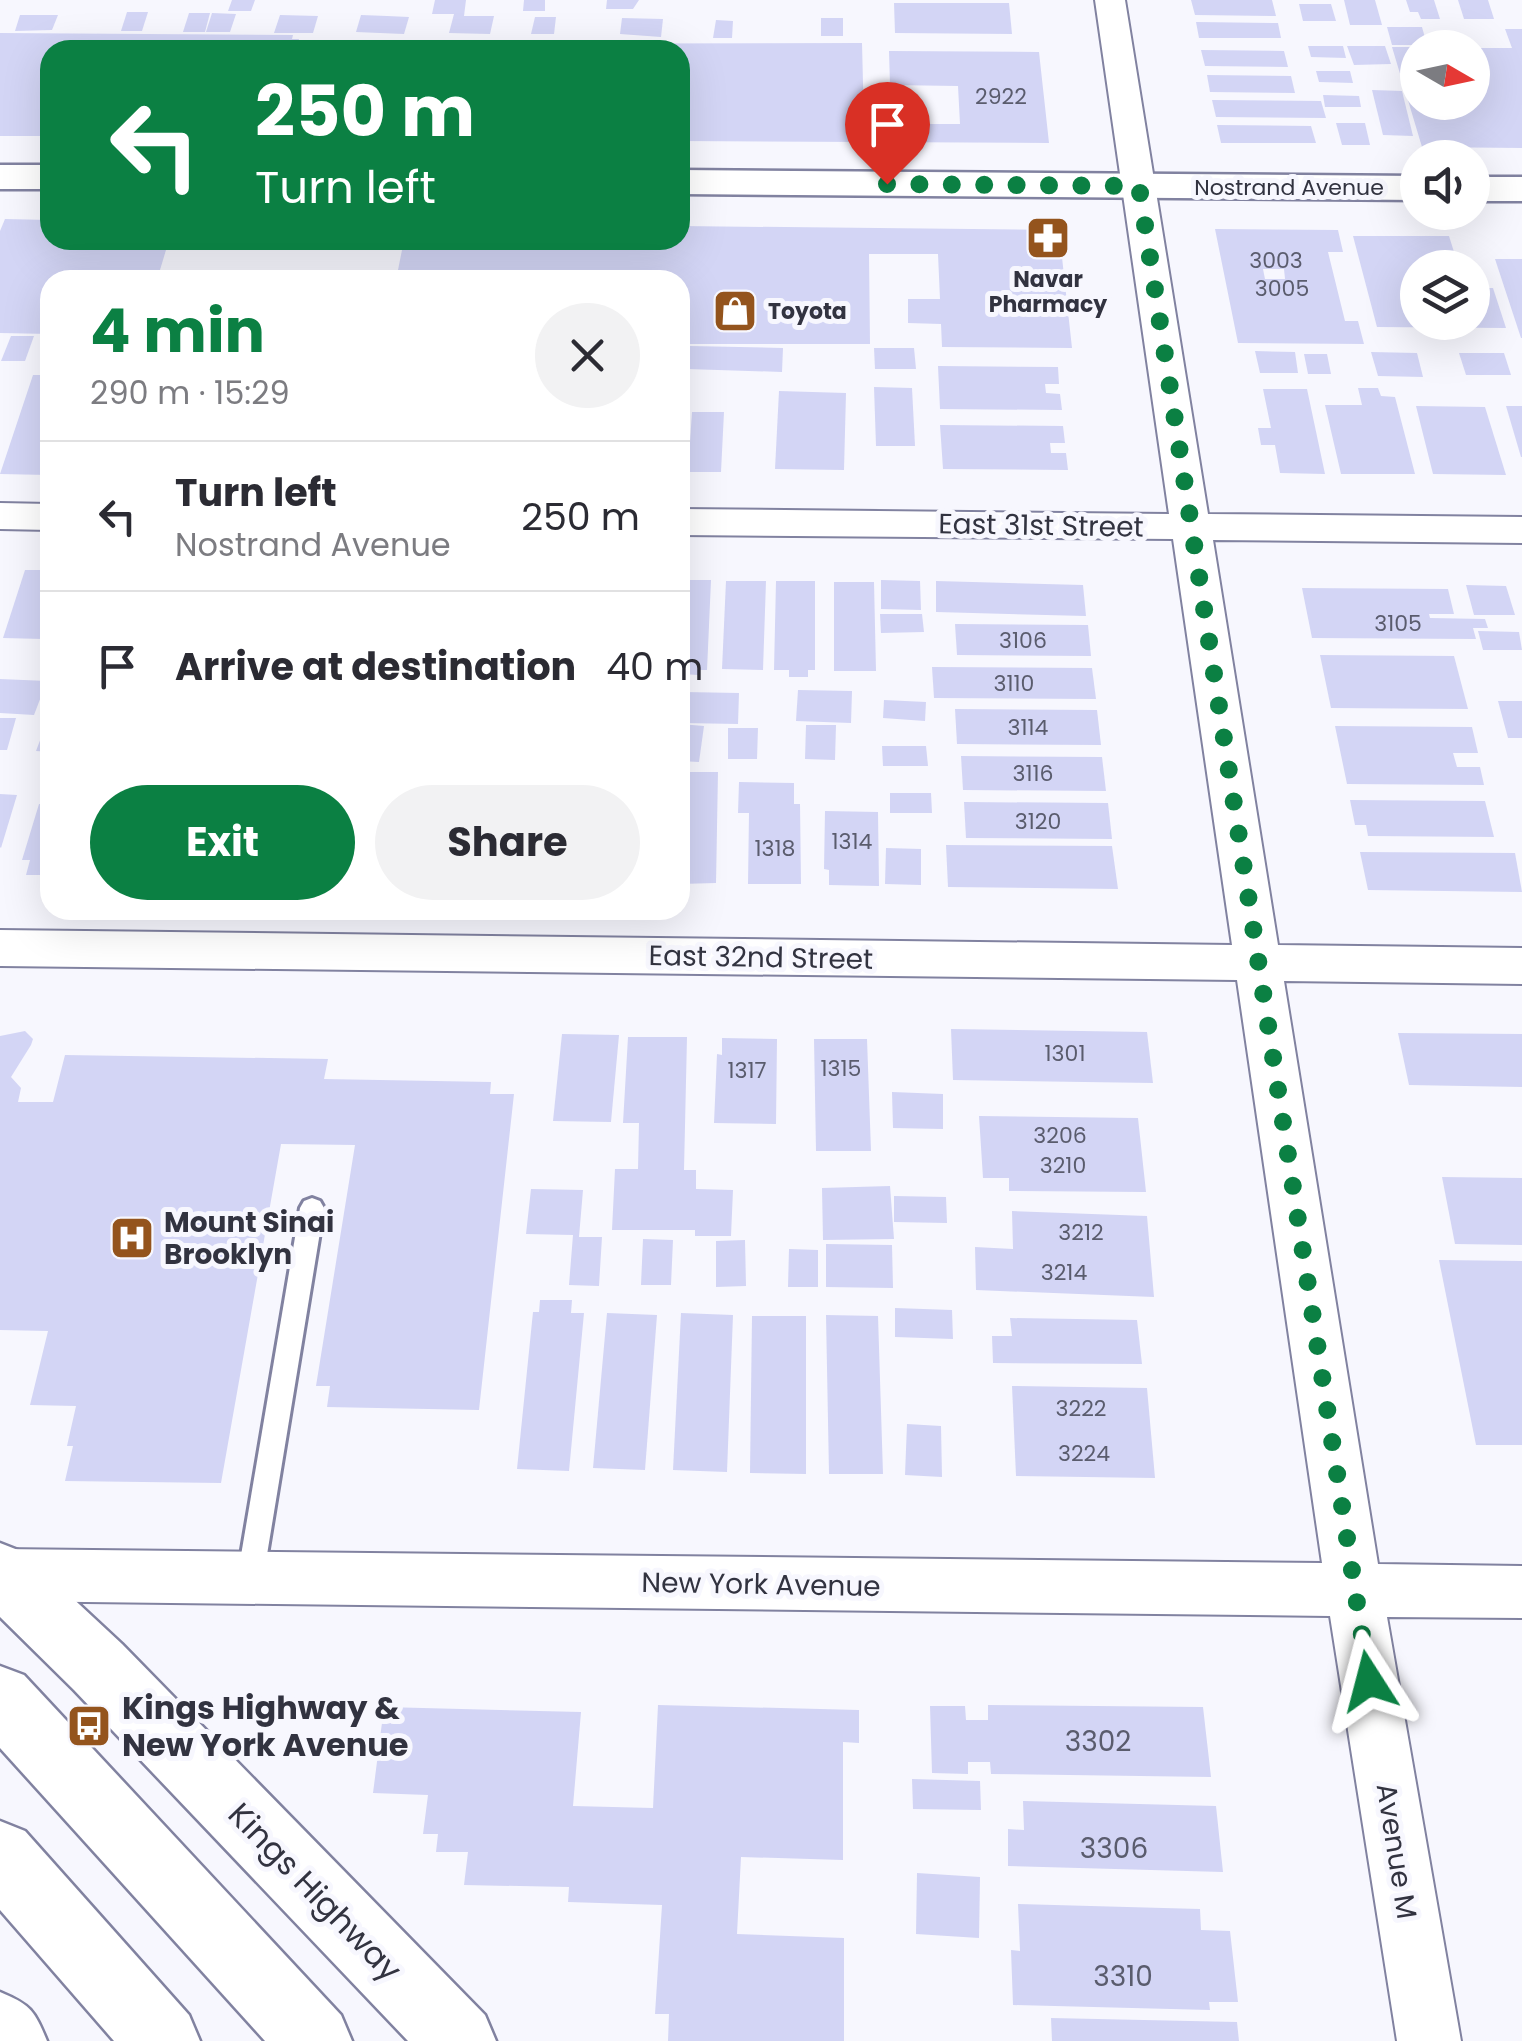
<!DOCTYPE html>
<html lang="en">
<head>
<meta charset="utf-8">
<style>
  body { margin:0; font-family:Poppins,sans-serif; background:#f2f2f3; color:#2b2b33; height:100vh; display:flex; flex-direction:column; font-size:38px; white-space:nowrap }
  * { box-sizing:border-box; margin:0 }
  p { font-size:32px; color:#7c7c81 }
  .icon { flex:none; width:55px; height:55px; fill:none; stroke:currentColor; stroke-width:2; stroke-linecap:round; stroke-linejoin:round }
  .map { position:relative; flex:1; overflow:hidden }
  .sheet { position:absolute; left:40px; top:270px; width:650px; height:650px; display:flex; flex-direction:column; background:#fff; border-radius:30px; box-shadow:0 10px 40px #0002 }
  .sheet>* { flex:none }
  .guide { position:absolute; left:40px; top:40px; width:650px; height:210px; border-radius:30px; box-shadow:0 10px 40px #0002; background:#0b8043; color:#fff; overflow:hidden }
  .needle { width:65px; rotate:99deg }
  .buttons { position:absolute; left:1400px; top:30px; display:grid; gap:20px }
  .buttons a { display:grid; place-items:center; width:90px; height:90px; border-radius:50%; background:#fff; box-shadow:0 10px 40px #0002; font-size:50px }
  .pin { position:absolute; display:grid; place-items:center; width:85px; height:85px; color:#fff; margin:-102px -42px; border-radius:50% 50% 50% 0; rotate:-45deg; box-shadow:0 0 10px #0007 }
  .pin .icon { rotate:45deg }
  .me { position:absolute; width:110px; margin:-55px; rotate:351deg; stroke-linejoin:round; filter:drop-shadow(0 0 8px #0008) }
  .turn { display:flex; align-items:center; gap:35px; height:210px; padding:0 50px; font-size:45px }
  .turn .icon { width:130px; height:130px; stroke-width:2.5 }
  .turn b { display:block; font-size:70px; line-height:85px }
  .round { display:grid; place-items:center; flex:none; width:105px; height:105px; border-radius:52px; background:#f2f2f3 }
  .overview { display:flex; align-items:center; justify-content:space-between; height:170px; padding:0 50px }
  h1 { font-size:60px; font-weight:700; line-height:75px; color:#0b8043 }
  .button { display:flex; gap:20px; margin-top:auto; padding:20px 50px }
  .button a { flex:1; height:115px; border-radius:60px; background:#0b8043; color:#fff; font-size:40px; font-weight:700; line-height:115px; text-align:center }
  .button a+a { background:#f2f2f3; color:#2b2b33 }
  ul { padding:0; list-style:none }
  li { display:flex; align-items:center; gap:30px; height:150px; padding:0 50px; border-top:2px solid #e1e1e2 }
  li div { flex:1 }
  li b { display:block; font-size:38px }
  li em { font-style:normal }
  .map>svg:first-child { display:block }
  .building { fill:#d3d5f5; fill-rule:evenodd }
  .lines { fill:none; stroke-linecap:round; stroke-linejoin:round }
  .lane-casing { stroke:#8182a0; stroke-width:6 }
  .street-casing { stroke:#8182a0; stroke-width:4 }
  .secondary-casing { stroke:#8182a0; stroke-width:5 }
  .primary-casing { stroke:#8182a0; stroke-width:5 }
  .lane { fill:#fff; fill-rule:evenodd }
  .street { fill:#fff; fill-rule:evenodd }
  .secondary { fill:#fff; fill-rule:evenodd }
  .primary { fill:#fff; fill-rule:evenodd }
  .route { stroke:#0b8043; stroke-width:18; stroke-dasharray:0 32.4 }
  .labels { text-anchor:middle; stroke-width:10; stroke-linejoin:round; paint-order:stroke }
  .number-label { font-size:22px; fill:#5a5c6d }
  .far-street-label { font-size:22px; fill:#323340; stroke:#f7f7fe }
  .far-poi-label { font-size:22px; font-weight:bold; fill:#323340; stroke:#f7f7fe }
  .street-label { font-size:28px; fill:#323340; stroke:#f7f7fe }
  .poi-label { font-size:28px; font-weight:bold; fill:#323340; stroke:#f7f7fe; text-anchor:start }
  .near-number-label { font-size:28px; fill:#5a5c6d }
  .near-poi-label { font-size:32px; font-weight:bold; fill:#323340; stroke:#f7f7fe; text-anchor:start }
  .near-street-label { font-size:32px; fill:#323340; stroke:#f7f7fe }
</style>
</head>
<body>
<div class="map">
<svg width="1522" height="2041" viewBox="0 0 1522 2041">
  <rect width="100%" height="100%" fill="#f7f7fe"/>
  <!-- building -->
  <g class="building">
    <polygon points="232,0 255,0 251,11 228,11"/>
    <polygon points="435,0 466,0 464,16 494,16 490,34 449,33 454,14 432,14"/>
    <polygon points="524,0 545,0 545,11 523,11"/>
    <polygon points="607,0 639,0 633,9 606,9"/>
    <polygon points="1191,0 1272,0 1276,16 1195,15"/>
    <polygon points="1344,0 1375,0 1382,25 1350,25"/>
    <polygon points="1406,0 1434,0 1440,19 1421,19 1418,12 1410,12"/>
    <polygon points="1458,0 1488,0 1494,19 1464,19"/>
    <polygon points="894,3 1009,3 1012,34 895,33"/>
    <polygon points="1299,4 1331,4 1336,21 1303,21"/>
    <polygon points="127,12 148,12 142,31 121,31"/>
    <polygon points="189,13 210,13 205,32 183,32"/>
    <polygon points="212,13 236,14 230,32 206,32"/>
    <polygon points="20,15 58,15 52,30 15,31"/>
    <polygon points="280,15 318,16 313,33 274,33"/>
    <polygon points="361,15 387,16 409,17 404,34 356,32"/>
    <polygon points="535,17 556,17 554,34 531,34"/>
    <polygon points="622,18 663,19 661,37 620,34"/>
    <rect x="821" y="18" width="22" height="18"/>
    <polygon points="716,20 733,21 732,38 713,38"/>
    <polygon points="1196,22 1278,23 1281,38 1199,38"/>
    <polygon points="1387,27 1422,27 1427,45 1392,45"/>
    <polygon points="1505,29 1522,29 1522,148 1422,147 1392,47 1418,47 1418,102 1472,102 1472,48 1512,48"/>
    <polygon points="0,33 293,35 292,39 299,39 298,44 862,43 864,124 960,124 958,86 890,85 889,51 1039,52 1049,143 680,141 680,50 50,50 50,136 0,136"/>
    <polygon points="1308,46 1343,46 1346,58 1311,57"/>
    <polygon points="1347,46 1385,46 1391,64 1354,65"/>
    <polygon points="1201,50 1284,51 1288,67 1205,66"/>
    <polygon points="1316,71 1350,71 1353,83 1319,82"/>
    <polygon points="1207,75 1291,76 1295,93 1210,92"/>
    <polygon points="1372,90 1402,91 1413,136 1383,135"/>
    <polygon points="1323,95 1359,96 1361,107 1325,107"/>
    <polygon points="1212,100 1321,101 1326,118 1216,117"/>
    <polygon points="1336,123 1365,123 1370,145 1342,145"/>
    <polygon points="1217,125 1311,126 1316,143 1221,143"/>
    <polygon points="5,219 50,220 50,240 169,240 157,280 50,280 50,334 0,333 0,231"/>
    <polygon points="680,226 1059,230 1072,348 942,347 941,324 908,323 908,299 940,299 938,254 869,254 870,344 680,344 680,280 396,280 404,240 680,240"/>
    <path d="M1215,229L1338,230L1343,252H1328L1345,321H1358L1364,344L1238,343ZM1263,269H1284L1285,279H1265Z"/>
    <polygon points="1353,236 1449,236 1459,268 1418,268 1418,322 1472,322 1472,288 1493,288 1506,328 1377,327"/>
    <polygon points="1495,259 1522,259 1522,338 1521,338"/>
    <polygon points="11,336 34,336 25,361 1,361"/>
    <polygon points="690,346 783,348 782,372 687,369"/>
    <polygon points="874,348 914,348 916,369 875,369"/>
    <polygon points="1255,351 1295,352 1298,373 1260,373"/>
    <polygon points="1371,352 1417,353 1423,377 1378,376"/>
    <polygon points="1459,353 1504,353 1511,375 1466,375"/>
    <polygon points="1304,354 1327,354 1331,374 1308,374"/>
    <polygon points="938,366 1058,367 1059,384 1045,384 1046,393 1060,394 1062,410 940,409"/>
    <polygon points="33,375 50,375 48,475 0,474"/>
    <polygon points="874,387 912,388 915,446 876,446"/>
    <polygon points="1358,388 1378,388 1381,396 1395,397 1415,474 1341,474 1325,405 1362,405"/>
    <polygon points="1263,389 1307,389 1325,474 1280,473 1275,445 1261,445 1258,428 1271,428"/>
    <polygon points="779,391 846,393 844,470 775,469"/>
    <polygon points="1416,406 1485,407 1506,475 1433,474"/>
    <polygon points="1506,406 1522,406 1522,457 1521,457"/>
    <polygon points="692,412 724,412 721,472 688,472"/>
    <polygon points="940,425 1063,426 1065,443 1050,443 1051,453 1066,453 1068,470 943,469"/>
    <polygon points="25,570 50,570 50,617 43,639 3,638"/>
    <polygon points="680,580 711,580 707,670 698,670 698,675 682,674 680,670"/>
    <polygon points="881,580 920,581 921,610 881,609"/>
    <polygon points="726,581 766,581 763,670 722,669"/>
    <polygon points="776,581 815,581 815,670 808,670 808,677 789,677 789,670 774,670"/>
    <polygon points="936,581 1083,585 1086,616 936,612"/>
    <polygon points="834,582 874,582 876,671 834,671"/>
    <polygon points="1466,585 1506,586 1515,615 1474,615"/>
    <polygon points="1302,588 1448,589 1454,614 1429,614 1430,618 1485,619 1488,628 1473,628 1476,639 1312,638"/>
    <polygon points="880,614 922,614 924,632 881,633"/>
    <polygon points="955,624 1088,625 1091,656 957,655"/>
    <polygon points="1478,631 1519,632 1522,650 1483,650"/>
    <polygon points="1320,655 1454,656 1468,709 1331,708"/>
    <polygon points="932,667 1092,668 1096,699 934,698"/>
    <polygon points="0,679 47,681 34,715 0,713"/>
    <polygon points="798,690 852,691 851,723 796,721"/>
    <polygon points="684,692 739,693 738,724 683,723"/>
    <polygon points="884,700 926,702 925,721 883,718"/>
    <polygon points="1498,701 1522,701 1522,738 1508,738"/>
    <polygon points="955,709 1097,710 1101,745 957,744"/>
    <polygon points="50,714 50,752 36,751"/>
    <polygon points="0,718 16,718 7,750 0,750"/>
    <polygon points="680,724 704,726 699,762 680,761"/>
    <polygon points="806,725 836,725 835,760 805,759"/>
    <polygon points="1335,726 1472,727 1478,753 1453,753 1457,767 1480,767 1484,785 1347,784"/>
    <polygon points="728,728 758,728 757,759 728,759"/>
    <polygon points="882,746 926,746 928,766 883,766"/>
    <polygon points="961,756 1102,757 1106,791 963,790"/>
    <polygon points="680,772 718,772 716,883 680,884"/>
    <polygon points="739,782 794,783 794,804 800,804 801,884 748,884 749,813 738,813"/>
    <polygon points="890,793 931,793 932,813 890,813"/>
    <polygon points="0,794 17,795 1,848 0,847"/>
    <polygon points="1350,800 1485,801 1494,837 1368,836 1366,825 1355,825"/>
    <polygon points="964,802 1108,803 1112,839 966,838"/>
    <polygon points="39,804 50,805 50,875 26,875 30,860 22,860"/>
    <polygon points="825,811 878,812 879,886 829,885 829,870 824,869"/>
    <polygon points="946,845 1112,846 1118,889 948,887"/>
    <polygon points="886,848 921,849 921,885 885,884"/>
    <polygon points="1360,852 1515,853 1522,892 1368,890"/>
    <polygon points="951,1029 1147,1032 1153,1083 953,1080"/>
    <polygon points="25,1031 33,1039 31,1045 11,1077 21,1088 18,1102 53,1102 65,1055 328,1059 324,1079 491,1082 490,1094 514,1094 479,1410 327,1407 330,1386 316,1386 355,1145 281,1144 221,1483 65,1481 73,1446 67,1446 76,1406 30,1405 48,1331 0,1330 0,1036"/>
    <polygon points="1398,1033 1522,1034 1522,1087 1409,1085"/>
    <polygon points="562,1034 619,1035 611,1122 553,1121"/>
    <polygon points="628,1037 687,1037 684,1170 696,1170 696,1189 733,1190 731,1236 695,1236 695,1230 612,1230 615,1169 638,1169 639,1123 623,1123"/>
    <polygon points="722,1038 777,1039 776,1124 714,1123 717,1054 722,1055"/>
    <polygon points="814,1039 867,1039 871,1151 816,1151"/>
    <polygon points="892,1092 943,1094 943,1129 893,1128"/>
    <polygon points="979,1116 1138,1118 1146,1192 1009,1191 1009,1178 983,1178"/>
    <polygon points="1442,1177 1522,1178 1522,1245 1455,1244"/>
    <polygon points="890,1186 894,1239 823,1240 822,1188"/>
    <polygon points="531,1189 583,1190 579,1237 602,1237 599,1286 569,1285 573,1235 526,1234"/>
    <polygon points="894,1196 946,1197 947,1223 894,1222"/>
    <polygon points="1012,1211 1147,1216 1154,1297 976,1290 975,1247 1013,1249"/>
    <polygon points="643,1239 673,1240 671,1285 641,1285"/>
    <polygon points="745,1240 746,1286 716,1287 716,1241"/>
    <polygon points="826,1244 892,1245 893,1288 826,1287"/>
    <polygon points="789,1249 818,1250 818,1287 788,1287"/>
    <polygon points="1439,1260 1522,1261 1522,1445 1476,1445"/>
    <polygon points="540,1300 572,1300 571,1313 584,1313 569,1471 517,1469 533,1312 539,1312"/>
    <polygon points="895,1308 952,1310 953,1339 895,1337"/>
    <polygon points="607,1313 657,1315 645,1470 593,1468"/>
    <polygon points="681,1313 733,1315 727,1472 673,1470"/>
    <polygon points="826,1315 878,1316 883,1474 829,1474"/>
    <polygon points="752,1316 806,1316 806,1474 750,1473"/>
    <polygon points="1010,1318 1137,1320 1142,1364 993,1363 992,1336 1012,1336"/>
    <polygon points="1012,1386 1147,1388 1155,1478 1016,1476"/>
    <polygon points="907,1424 941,1426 942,1477 905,1475"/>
    <polygon points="658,1705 859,1710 859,1743 843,1742 843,1860 741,1857 737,1934 844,1938 844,2041 668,2041 669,2014 655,2014 662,1905 568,1902 569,1887 464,1885 468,1852 436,1852 438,1834 423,1834 428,1795 373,1793 384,1707 581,1712 573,1806 653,1808"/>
    <polygon points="988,1705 1203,1707 1211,1777 991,1774 990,1762 968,1762 968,1774 932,1773 930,1706 965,1706 966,1720 988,1720"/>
    <polygon points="912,1779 980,1781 981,1810 913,1809"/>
    <polygon points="1023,1801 1216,1806 1223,1872 1008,1866 1008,1829 1024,1830"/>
    <polygon points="917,1873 980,1877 979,1938 916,1934"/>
    <polygon points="1018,1904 1200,1909 1201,1930 1230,1931 1238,2002 1209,2002 1210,2010 1013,2005 1011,1950 1020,1951"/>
    <polygon points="1051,2018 1237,2022 1239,2041 1052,2041"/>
  </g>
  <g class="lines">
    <defs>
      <polygon id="lane" points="312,1198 320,1201 324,1208 263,1579 259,1588 250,1591 241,1588 237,1579 300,1208 304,1201"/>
      <g id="street">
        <polygon points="1095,0 1125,0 1208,514 1522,517 1522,543 1213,540 1278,945 1522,948 1522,984 1284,981 1378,1564 1522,1566 1522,1618 1387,1617 1461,2041 1397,2041 1330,1616 0,1601 0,1549 1322,1563 1237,980 0,966 0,930 1232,945 1173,539 680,535 680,509 1169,514"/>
        <polygon points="0,503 50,504 50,530 0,529"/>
      </g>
      <g id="secondary">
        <rect x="0" y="165" width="50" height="24"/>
        <polygon points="680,170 1418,176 1418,200 680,194"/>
        <rect x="1472" y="177" width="50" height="24"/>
        <polygon points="0,1543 23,1552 122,1644 485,2015 496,2041 408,2041 74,1690 0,1617"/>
        <path d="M0,1992C31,2005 34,2010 47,2041H0Z"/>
      </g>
      <g id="primary">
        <polygon points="0,1666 24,1675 341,2015 352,2041 265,2041 0,1748"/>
        <polygon points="0,1821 25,1831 189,2015 200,2041 114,2041 0,1910"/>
      </g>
    </defs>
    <!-- lane casing -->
    <use href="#lane" class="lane-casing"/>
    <!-- street casing -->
    <use href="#street" class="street-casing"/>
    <!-- secondary casing -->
    <use href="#secondary" class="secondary-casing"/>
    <!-- primary casing -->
    <use href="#primary" class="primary-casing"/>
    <!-- lane -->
    <use href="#lane" class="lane"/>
    <!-- street -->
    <use href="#street" class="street"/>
    <!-- secondary -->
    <use href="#secondary" class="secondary"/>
    <!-- primary -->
    <use href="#primary" class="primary"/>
  </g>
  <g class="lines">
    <!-- route -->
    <polyline class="route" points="887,184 1139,186 1369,1681"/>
  </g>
  <!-- icons -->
  <defs>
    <symbol id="pharmacy-square" viewBox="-11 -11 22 22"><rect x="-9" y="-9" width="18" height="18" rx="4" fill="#94541d" stroke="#f7f7fe"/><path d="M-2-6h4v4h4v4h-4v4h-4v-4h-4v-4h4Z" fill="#fff"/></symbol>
    <symbol id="shop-square" viewBox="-11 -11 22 22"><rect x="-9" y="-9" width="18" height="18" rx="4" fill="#94541d" stroke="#f7f7fe"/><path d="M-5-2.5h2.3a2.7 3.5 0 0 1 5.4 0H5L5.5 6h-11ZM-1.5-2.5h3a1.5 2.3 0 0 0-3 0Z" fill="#fff"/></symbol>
    <symbol id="hospital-square" viewBox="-11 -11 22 22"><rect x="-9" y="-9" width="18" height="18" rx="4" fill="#94541d" stroke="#f7f7fe"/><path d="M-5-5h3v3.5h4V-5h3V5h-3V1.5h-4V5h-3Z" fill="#fff"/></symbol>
    <symbol id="bus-square" viewBox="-11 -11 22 22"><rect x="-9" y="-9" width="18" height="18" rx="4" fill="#94541d" stroke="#f7f7fe"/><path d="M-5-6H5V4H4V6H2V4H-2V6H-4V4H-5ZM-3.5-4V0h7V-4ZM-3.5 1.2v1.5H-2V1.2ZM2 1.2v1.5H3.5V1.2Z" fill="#fff"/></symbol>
  </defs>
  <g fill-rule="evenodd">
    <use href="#pharmacy-square" x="1023" y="213" width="50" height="50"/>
    <use href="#shop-square" x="710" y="286" width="50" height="50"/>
    <use href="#hospital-square" x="107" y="1213" width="50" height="50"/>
    <use href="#bus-square" x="64" y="1701" width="50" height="50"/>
  </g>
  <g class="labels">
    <!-- number labels -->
    <g class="number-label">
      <text x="1001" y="104">2922</text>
      <text x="1276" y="268">3003</text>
      <text x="1282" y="296">3005</text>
      <text x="1398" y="631">3105</text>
      <text x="1023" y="648">3106</text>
      <text x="1014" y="691">3110</text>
      <text x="1028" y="735">3114</text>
      <text x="1033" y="781">3116</text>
      <text x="1038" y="829">3120</text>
      <text x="852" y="849">1314</text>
      <text x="775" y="856">1318</text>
      <text x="1065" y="1061">1301</text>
      <text x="841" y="1076">1315</text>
      <text x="747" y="1078">1317</text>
      <text x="1060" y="1143">3206</text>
      <text x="1063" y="1173">3210</text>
      <text x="1081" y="1240">3212</text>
      <text x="1064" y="1280">3214</text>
      <text x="1081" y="1416">3222</text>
      <text x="1084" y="1461">3224</text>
    </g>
    <!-- far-street labels -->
    <g class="far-street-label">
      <text x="1289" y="195">Nostrand Avenue</text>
    </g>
    <!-- far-poi labels -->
    <g class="far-poi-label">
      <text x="1048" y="287">Navar<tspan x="1048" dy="25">Pharmacy</tspan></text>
      <text x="768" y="319" text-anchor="start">Toyota</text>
    </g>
    <!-- street labels -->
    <g class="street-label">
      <text transform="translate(1041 525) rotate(1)" y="10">East 31st Street</text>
      <text transform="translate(761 957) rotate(1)" y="10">East 32nd Street</text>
      <text transform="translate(761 1584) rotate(1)" y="10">New York Avenue</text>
      <text transform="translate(1397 1851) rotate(81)" y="10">Avenue M</text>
    </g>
    <!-- poi labels -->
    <g class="poi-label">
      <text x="164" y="1232">Mount Sinai<tspan x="164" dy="32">Brooklyn</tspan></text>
    </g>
    <!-- near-number labels -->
    <g class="near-number-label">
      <text x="1098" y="1751">3302</text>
      <text x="1114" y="1858">3306</text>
      <text x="1123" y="1986">3310</text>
    </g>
    <!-- near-poi labels -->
    <g class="near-poi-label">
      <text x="122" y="1719">Kings Highway &amp;<tspan x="122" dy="37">New York Avenue</tspan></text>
    </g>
    <!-- near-street labels -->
    <g class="near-street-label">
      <text transform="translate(315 1892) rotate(46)" y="11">Kings Highway</text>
    </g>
  </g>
</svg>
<div class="buttons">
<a><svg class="needle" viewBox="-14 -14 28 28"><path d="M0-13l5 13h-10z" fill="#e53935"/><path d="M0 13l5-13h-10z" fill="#7c7c81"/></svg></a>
<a><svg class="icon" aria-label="sound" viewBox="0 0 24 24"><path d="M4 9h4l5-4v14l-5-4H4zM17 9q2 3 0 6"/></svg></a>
<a><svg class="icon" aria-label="layers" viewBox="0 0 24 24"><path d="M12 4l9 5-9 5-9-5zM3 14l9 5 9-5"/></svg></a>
</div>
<div class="pin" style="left:887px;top:184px;background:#d93025"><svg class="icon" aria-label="arrive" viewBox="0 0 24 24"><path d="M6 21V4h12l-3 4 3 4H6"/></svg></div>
<svg class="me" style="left:1369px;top:1681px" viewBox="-20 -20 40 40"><path d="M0-17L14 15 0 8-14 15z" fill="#0b8043" stroke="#fff" stroke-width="4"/></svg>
<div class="guide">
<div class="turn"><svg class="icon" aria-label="left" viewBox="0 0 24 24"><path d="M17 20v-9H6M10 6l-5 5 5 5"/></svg><div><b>250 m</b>Turn left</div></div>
</div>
<section class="sheet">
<div class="overview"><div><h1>4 min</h1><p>290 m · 15:29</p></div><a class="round"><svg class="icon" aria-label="close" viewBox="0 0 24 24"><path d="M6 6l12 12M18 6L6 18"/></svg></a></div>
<ul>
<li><svg class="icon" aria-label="left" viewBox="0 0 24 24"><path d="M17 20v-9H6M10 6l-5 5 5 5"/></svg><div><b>Turn left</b><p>Nostrand Avenue</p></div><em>250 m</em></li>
<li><svg class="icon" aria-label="arrive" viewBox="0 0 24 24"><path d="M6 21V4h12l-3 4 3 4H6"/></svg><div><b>Arrive at destination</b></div><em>40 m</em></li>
</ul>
<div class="button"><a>Exit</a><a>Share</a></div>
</section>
</div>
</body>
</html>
